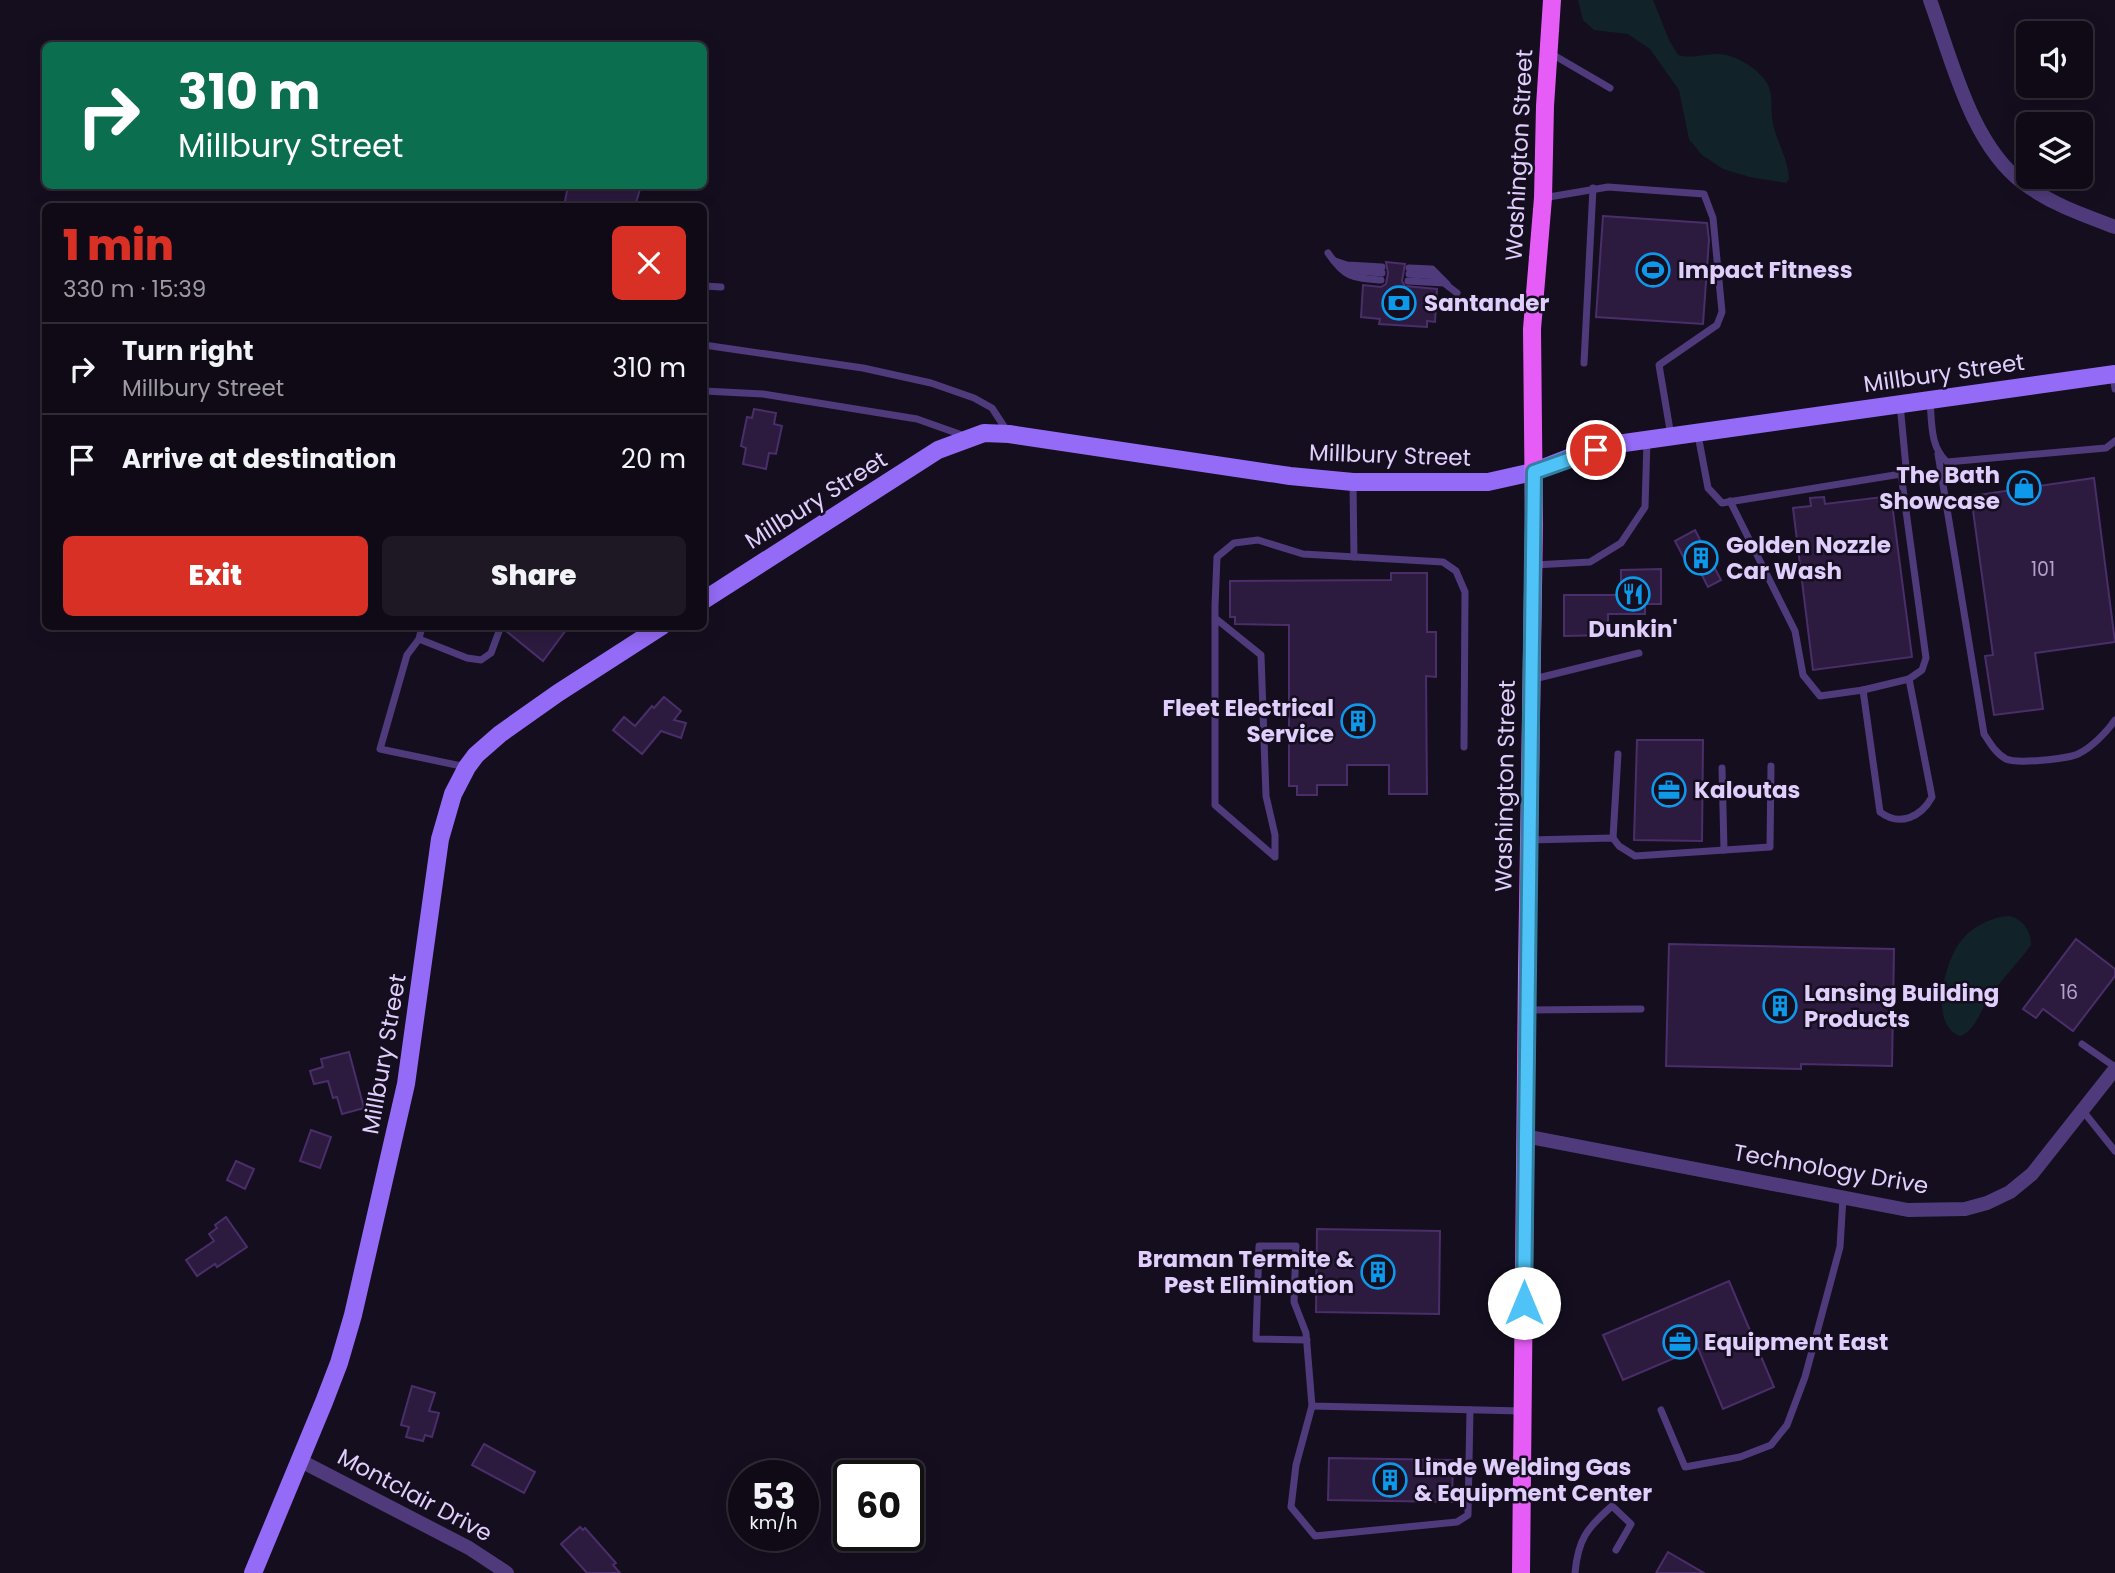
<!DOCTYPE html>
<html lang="en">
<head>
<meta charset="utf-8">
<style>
  body { margin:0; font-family:Poppins,sans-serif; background:#1e1824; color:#f1f3f6; height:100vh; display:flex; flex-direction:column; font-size:26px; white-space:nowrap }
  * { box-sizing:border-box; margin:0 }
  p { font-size:23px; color:#9c9aa1 }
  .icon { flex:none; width:38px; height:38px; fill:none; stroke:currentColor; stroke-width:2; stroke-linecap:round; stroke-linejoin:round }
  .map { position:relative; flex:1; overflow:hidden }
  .details { position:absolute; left:42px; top:203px; width:665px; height:427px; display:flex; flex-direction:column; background:#100a17; border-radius:10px; box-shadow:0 4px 18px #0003,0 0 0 2px #302b36 }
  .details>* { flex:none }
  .banner { position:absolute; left:42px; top:42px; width:665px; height:147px; border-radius:10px; box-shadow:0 4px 18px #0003,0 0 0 2px #302b36; background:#0b6e4f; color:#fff; overflow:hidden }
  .fabs { position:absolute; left:2016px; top:21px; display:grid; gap:14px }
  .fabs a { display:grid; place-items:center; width:77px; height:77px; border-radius:10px; background:#100a17; box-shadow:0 4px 18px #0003,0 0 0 2px #302b36; font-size:35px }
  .speed { position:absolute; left:728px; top:1460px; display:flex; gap:14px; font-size:35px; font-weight:700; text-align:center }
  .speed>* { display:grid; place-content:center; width:91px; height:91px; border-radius:50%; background:#100a17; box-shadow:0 4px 18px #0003,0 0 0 2px #302b36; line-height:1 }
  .speed small { font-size:18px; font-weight:400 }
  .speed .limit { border:4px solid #111; border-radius:10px; background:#fff; color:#111 }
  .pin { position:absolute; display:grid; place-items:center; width:60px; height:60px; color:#fff; margin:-30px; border:4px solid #fff; border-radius:50%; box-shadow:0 2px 7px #0007 }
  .me { position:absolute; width:77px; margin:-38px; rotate:0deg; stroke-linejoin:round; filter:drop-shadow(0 0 5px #0008) }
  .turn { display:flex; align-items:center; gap:24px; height:147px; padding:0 21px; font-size:32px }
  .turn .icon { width:91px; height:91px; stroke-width:2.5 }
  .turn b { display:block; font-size:49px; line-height:60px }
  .round { display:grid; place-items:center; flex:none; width:74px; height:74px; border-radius:10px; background:#1e1824 }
  .summary { display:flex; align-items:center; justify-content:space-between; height:119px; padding:0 21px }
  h1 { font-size:42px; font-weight:800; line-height:52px; color:#d93025 }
  .button { display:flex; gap:14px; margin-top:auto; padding:14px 21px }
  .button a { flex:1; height:80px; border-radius:10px; background:#d93025; color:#fff; font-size:28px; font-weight:800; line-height:80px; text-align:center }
  .button a+a { background:#1e1824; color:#f1f3f6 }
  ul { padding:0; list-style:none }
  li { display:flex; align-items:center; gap:21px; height:91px; padding:0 21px; border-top:2px solid #302b36 }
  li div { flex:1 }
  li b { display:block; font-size:26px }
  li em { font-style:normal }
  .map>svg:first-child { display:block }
  .green { fill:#112329 }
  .building { fill:#2c1b3f; stroke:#4a2e69; stroke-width:2 }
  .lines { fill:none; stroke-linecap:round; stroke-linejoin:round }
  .lane { stroke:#4f3b7b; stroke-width:7 }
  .street { stroke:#4f3b7b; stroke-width:14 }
  .secondary { stroke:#946bf7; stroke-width:18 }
  .primary { stroke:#e65cf6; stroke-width:18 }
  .route-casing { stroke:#337fa1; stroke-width:18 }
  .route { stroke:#4fc3f7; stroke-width:12 }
  .labels { text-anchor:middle; stroke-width:5; stroke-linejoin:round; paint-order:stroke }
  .number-label { font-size:19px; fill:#b3a1cd }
  .street-label { font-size:23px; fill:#e0cefc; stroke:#150e1f }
  .poi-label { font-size:23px; font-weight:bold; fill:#e0cefc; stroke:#150e1f; text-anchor:start }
</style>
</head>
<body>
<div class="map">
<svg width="2115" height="1573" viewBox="0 0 2115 1573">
  <rect width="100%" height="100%" fill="#150e1f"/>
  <!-- green -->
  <g class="green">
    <path d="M1578,0H1653L1669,40L1678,55C1694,60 1710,51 1726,55C1741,58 1767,74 1770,91C1773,103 1770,116 1774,128C1779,146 1788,160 1789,179L1786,183L1750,177L1723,169L1702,155L1689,139L1679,90L1650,49L1628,34L1594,30L1583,20Z"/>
    <path d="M2009,916C2023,919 2031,931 2031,945C2018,963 2002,979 1989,997C1980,1011 1976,1030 1960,1036C1928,1024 1945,961 1961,941C1972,927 1991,917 2009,916Z"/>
  </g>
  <!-- building -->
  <g class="building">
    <polygon points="568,186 641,186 635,206 564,206"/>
    <polygon points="1603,216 1707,223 1709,240 1703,324 1596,317"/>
    <polygon points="1386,262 1405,264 1402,281 1405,286 1437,289 1435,322 1427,321 1427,327 1379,324 1380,319 1361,317 1363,285 1381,287 1386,284 1388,273"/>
    <polygon points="754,409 776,413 774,424 782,426 776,454 769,453 766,469 743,464 746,448 741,446 747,417 752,418"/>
    <polygon points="2094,478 2115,642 2035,653 2043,709 1994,715 1985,656 1993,655 1971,496"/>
    <polygon points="1891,496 1912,657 1813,670 1793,508 1811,506 1810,498 1824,497 1825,504"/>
    <polygon points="1695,530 1721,580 1708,587 1692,556 1685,560 1675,541"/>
    <polygon points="1661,569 1661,604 1645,604 1645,614 1608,614 1608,635 1564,636 1564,595 1621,595 1621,570"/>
    <polygon points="1391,573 1427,573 1427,632 1436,632 1436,677 1426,676 1427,794 1389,794 1389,765 1347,765 1347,785 1317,785 1317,795 1297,795 1297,786 1289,786 1289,625 1235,624 1235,617 1230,617 1230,581 1391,580"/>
    <polygon points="507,626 569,626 543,661 506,631"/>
    <polygon points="664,697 681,711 674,720 686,723 681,738 661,731 642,754 613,730 624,717 635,726 652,706 654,708"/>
    <polygon points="1637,740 1703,740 1702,841 1634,840"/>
    <polygon points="2076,939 2115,969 2115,976 2073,1031 2043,1009 2036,1018 2023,1009"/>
    <polygon points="1669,944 1894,949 1892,1066 1801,1064 1801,1069 1666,1066"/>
    <polygon points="349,1052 364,1108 342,1114 337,1097 333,1098 328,1081 314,1084 310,1071 323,1067 321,1059"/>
    <polygon points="311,1130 331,1137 320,1168 300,1161"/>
    <polygon points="236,1161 254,1169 245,1189 227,1180"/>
    <polygon points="226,1217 247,1247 217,1267 215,1264 197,1276 186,1260 214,1241 209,1234 217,1228 215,1225"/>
    <polygon points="1317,1229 1440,1231 1439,1314 1316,1312"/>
    <polygon points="1729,1281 1774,1387 1723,1409 1698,1348 1623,1380 1603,1335"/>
    <polygon points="412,1386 435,1393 429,1411 439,1413 432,1437 425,1435 423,1441 406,1437 409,1427 401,1425"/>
    <polygon points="484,1444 535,1472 524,1493 472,1465"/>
    <polygon points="1329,1458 1453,1460 1452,1502 1328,1500"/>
    <polygon points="580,1527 583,1530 585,1528 616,1563 613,1565 620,1573 587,1573 561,1544"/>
    <polygon points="1668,1552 1704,1573 1656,1573"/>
  </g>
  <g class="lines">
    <!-- lane -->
    <g class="lane">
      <polyline points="1550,53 1610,88"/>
      <polyline points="1543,198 1608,187 1704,194 1713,218 1722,312 1717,325 1659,365 1671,436"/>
      <path d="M1328,253C1345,278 1352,278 1381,280"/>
      <polyline points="1335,261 1347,265 1382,267"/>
      <polyline points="1409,268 1432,269 1447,284"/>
      <polyline points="1344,270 1382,273"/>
      <polyline points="1409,274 1438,276"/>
      <polyline points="1408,281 1444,283 1457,293"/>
      <polyline points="704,286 721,287"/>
      <polyline points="704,345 863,368 931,383 974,398 992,408 1009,434"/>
      <polyline points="1584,363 1593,188"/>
      <polyline points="2113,375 2115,389"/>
      <polyline points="704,391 763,394 917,419 965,436"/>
      <path d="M1930,401C1932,423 1930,447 1947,462L2106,448L2115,441"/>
      <polyline points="1698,435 1708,488 1722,503 1901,474 1906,467 1900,404"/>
      <path d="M1938,454L1984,734C1990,743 1996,754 2006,759C2017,764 2067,759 2078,754C2091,748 2107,732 2115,720"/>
      <polyline points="1353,484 1354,557"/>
      <path d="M1730,501L1795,631L1803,675L1820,696L1863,690L1880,812C1900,827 1921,817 1932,797L1909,679L1922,670L1926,658L1901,474"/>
      <polyline points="1534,565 1590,562 1621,543 1645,507 1647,441"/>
      <polyline points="1215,618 1261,655 1266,796 1275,835 1275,857 1215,805 1215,606 1217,557 1234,543 1258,540 1303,554 1443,562 1456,571 1465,592 1464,747"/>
      <polyline points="422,626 419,639 407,655 380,749 466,767"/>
      <polyline points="419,639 467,658 481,660 491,653 501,626"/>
      <polyline points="1534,679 1639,653"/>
      <polyline points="1863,690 1909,679"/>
      <polyline points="1722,768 1724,850"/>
      <polyline points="1613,838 1618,754"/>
      <polyline points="1529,840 1613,838 1619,846 1635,856 1770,847 1771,766"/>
      <polyline points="1527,1010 1641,1009"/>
      <polyline points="2082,1044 2115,1067"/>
      <polyline points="2083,1111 2115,1151"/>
      <polyline points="1307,1340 1256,1339 1259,1246 1296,1246 1294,1302 1306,1333 1312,1406 1522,1411"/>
      <polyline points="1312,1406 1296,1465 1291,1507 1315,1536 1457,1522 1468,1515 1470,1410"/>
      <polyline points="1661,1410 1685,1467 1740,1457 1771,1445 1787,1425 1805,1377 1840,1247 1843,1197"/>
      <path d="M1575,1573C1578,1539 1587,1528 1612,1506L1631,1524L1616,1550"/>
    </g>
    <!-- street -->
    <g class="street">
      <path d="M1930,0C1952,60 1971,144 2023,183C2051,204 2083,215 2115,227"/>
      <polyline points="1525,1136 1908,1210 1965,1209 1987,1203 2010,1192 2032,1174 2115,1069"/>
      <polyline points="299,1460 469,1548 507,1573"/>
    </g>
    <!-- secondary -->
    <g class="secondary">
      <polyline points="704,600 938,450 984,433 1009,434 1290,476 1353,482 1488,482 1533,472 1574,456 1617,444 2115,374"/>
      <polyline points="253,1573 324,1402 339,1363 353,1315 406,1084 440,839 453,794 467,767 476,755 500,734 558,693 662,626"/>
    </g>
    <!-- primary -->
    <polyline class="primary" points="1521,1573 1527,970 1534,524 1532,329 1543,198 1545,106 1552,0"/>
  </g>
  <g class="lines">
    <defs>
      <polyline id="route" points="1524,1303 1534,472 1596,450"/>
    </defs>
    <!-- route casing -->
    <use href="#route" class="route-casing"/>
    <!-- route -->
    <use href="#route" class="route"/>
  </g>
  <!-- icons -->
  <defs>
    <symbol id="stadium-ring" viewBox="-11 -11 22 22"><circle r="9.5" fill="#150e1f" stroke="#0d98ea" stroke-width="1.5"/><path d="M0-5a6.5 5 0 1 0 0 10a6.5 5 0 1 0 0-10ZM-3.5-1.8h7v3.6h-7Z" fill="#0d98ea"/></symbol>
    <symbol id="bank-ring" viewBox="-11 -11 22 22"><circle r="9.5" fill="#150e1f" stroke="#0d98ea" stroke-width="1.5"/><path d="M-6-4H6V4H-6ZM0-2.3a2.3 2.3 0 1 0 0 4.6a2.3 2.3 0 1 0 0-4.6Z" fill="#0d98ea"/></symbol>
    <symbol id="shop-ring" viewBox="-11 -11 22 22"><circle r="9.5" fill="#150e1f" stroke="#0d98ea" stroke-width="1.5"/><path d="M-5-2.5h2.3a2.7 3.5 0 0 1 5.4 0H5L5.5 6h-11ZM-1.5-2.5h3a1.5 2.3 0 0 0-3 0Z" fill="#0d98ea"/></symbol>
    <symbol id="building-ring" viewBox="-11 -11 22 22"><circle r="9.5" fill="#150e1f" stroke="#0d98ea" stroke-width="1.5"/><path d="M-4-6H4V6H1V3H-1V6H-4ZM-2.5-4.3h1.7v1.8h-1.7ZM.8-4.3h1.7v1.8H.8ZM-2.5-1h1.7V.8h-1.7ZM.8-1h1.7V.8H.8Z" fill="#0d98ea"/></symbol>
    <symbol id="restaurant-ring" viewBox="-11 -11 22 22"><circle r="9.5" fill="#150e1f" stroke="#0d98ea" stroke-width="1.5"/><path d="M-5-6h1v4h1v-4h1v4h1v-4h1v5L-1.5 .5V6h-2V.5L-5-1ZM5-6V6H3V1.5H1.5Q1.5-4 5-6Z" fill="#0d98ea"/></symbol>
    <symbol id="office-ring" viewBox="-11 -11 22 22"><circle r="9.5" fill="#150e1f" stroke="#0d98ea" stroke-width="1.5"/><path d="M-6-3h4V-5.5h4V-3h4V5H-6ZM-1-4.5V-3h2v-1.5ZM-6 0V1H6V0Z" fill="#0d98ea"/></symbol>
  </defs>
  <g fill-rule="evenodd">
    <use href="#stadium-ring" x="1634" y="251" width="38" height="38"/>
    <use href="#bank-ring" x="1380" y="284" width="38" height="38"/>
    <use href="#shop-ring" x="2005" y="469" width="38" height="38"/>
    <use href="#building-ring" x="1682" y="539" width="38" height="38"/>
    <use href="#restaurant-ring" x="1614" y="575" width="38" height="38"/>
    <use href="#building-ring" x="1339" y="702" width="38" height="38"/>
    <use href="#office-ring" x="1650" y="771" width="38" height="38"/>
    <use href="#building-ring" x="1761" y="987" width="38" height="38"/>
    <use href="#building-ring" x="1359" y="1253" width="38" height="38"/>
    <use href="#office-ring" x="1661" y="1323" width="38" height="38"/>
    <use href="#building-ring" x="1371" y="1461" width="38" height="38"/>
  </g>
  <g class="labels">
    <!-- number labels -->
    <g class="number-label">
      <text x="2043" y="576">101</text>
      <text x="2069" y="999">16</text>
    </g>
    <!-- street labels -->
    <g class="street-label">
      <text transform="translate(1519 155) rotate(-87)" y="8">Washington Street</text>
      <text transform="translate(1944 373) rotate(-8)" y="8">Millbury Street</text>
      <text transform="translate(1390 455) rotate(2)" y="8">Millbury Street</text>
      <text transform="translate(816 500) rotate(-32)" y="8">Millbury Street</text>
      <text transform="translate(1505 786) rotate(-89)" y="8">Washington Street</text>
      <text transform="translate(384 1054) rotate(-80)" y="8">Millbury Street</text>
      <text transform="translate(1831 1169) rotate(10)" y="8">Technology Drive</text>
      <text transform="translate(415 1495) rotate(28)" y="8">Montclair Drive</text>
    </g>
    <!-- poi labels -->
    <g class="poi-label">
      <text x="1678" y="278">Impact Fitness</text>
      <text x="1424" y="311">Santander</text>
      <text x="2000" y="483" text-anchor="end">The Bath<tspan x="2000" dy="26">Showcase</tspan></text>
      <text x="1726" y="553">Golden Nozzle<tspan x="1726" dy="26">Car Wash</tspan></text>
      <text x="1633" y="637" text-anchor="middle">Dunkin'</text>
      <text x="1334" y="716" text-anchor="end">Fleet Electrical<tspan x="1334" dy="26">Service</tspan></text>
      <text x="1694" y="798">Kaloutas</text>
      <text x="1804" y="1001">Lansing Building<tspan x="1804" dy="26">Products</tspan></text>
      <text x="1354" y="1267" text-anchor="end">Braman Termite &amp;<tspan x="1354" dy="26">Pest Elimination</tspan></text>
      <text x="1704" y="1350">Equipment East</text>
      <text x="1414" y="1475">Linde Welding Gas<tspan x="1414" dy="26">&amp; Equipment Center</tspan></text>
    </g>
  </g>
</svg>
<div class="fabs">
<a><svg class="icon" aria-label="sound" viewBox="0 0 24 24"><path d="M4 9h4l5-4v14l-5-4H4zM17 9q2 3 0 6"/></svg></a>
<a><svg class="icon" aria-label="layers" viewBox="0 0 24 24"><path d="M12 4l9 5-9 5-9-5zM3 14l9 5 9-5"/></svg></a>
</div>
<div class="speed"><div>53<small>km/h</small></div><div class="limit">60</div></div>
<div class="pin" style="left:1596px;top:450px;background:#d93025"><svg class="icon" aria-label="arrive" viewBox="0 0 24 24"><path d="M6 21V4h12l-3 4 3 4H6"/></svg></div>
<svg class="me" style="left:1524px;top:1303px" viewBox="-20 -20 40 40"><circle r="19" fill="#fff"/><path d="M0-13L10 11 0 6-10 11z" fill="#4fc3f7"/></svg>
<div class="banner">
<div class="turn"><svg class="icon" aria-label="right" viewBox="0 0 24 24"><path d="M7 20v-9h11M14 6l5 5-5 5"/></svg><div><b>310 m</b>Millbury Street</div></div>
</div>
<section class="details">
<div class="summary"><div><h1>1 min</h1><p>330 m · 15:39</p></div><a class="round" style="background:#d93025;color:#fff"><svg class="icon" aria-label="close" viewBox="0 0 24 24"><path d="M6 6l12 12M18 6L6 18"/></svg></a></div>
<ul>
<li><svg class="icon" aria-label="right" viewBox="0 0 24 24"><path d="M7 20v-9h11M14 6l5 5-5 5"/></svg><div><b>Turn right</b><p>Millbury Street</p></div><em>310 m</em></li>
<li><svg class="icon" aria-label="arrive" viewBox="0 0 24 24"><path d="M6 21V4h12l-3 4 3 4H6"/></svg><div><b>Arrive at destination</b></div><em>20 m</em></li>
</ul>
<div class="button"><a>Exit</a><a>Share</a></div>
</section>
</div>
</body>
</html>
